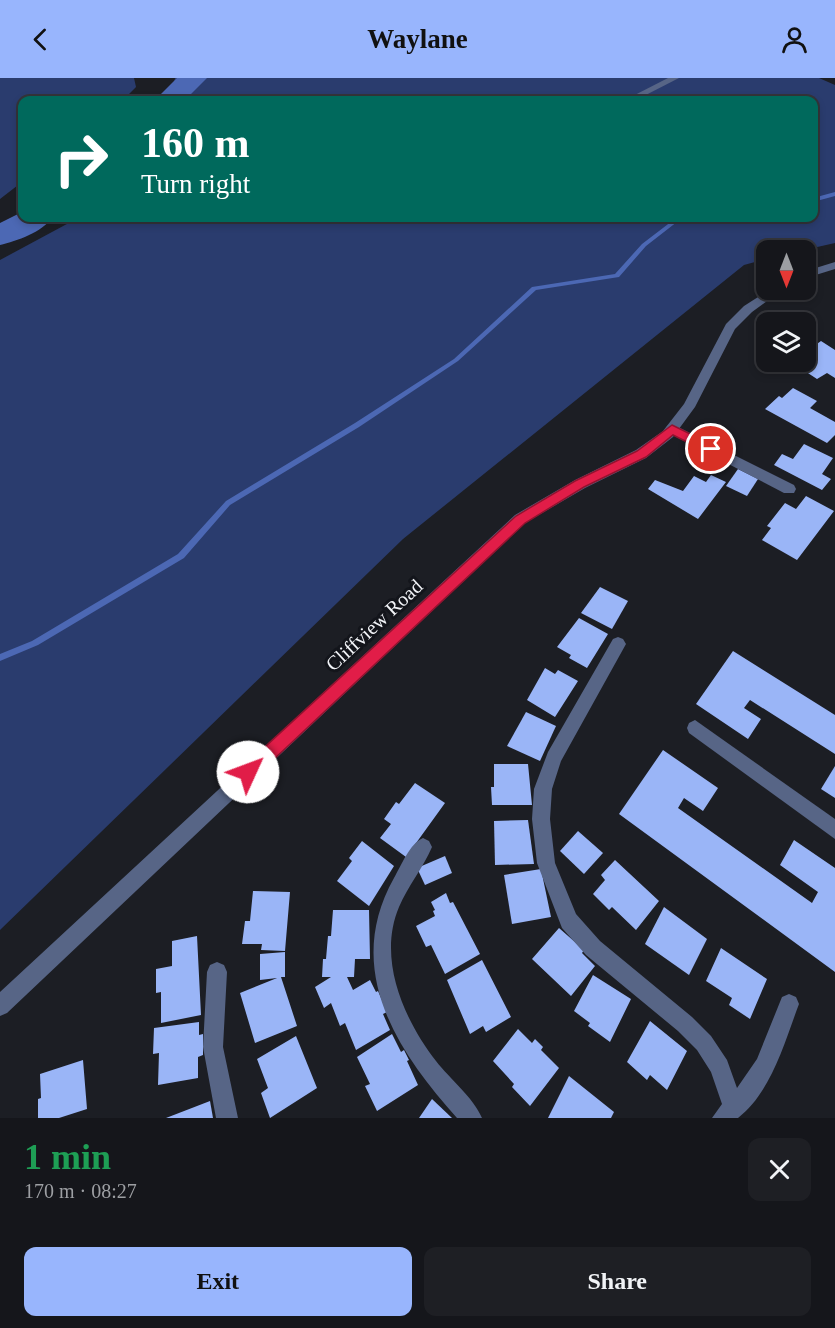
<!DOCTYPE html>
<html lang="en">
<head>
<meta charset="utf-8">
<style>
  body { margin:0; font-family:"Times New Roman",serif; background:#1e1f24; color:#f1f3f6; height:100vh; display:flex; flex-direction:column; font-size:22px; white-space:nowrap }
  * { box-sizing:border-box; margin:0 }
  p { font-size:20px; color:#9d9fa3 }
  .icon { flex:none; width:33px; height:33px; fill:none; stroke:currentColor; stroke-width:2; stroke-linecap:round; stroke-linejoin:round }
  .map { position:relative; height:1040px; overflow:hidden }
  .details { display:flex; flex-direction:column; background:#15161b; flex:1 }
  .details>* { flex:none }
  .hud { position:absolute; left:18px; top:18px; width:800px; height:126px; border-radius:12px; box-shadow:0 3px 9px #0003,0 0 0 2px #34353a; background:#00695c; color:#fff; overflow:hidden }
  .needle { width:39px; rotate:180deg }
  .buttons { position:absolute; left:756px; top:162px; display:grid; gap:12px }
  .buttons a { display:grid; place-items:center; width:60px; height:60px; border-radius:12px; background:#15161b; box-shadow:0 3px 9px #0003,0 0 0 2px #34353a; font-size:30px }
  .pin { position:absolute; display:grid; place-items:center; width:51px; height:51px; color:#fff; margin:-26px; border:3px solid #fff; border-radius:50%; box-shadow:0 2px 6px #0007 }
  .me { position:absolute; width:66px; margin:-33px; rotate:47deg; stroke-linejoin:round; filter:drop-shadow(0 0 4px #0008) }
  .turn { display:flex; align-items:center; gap:21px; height:126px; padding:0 24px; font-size:27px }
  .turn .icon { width:78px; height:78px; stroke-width:2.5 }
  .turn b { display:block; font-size:42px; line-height:51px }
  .round { display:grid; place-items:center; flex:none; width:63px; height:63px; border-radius:12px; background:#1e1f24 }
  .summary { display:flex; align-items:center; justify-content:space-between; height:102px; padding:0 24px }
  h1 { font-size:36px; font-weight:700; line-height:45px; color:#1e9e55 }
  .action { display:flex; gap:12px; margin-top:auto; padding:12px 24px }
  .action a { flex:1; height:69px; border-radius:12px; background:#98b5fd; color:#111; font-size:24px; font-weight:700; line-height:69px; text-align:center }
  .action a+a { background:#1e1f24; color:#f1f3f6 }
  header { display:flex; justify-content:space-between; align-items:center; height:78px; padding:0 24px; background:#98b5fd; color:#111; font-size:27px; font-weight:700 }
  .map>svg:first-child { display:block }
  .green { fill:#2a3c6e }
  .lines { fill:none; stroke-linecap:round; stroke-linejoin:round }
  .stream { fill:#4c68b4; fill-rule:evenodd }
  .river { fill:#4c68b4; fill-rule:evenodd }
  .building { fill:#9ab5f7 }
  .lane { fill:#576586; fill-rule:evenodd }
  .street { fill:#576586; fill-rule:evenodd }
  .route { fill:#e11d48; stroke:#92132f; stroke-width:1.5 }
  .labels { text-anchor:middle; stroke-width:6; stroke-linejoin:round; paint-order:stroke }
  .street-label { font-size:20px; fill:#f2f4f8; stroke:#13151b }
</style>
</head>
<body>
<header><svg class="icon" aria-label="back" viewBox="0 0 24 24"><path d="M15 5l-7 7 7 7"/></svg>Waylane<svg class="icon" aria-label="person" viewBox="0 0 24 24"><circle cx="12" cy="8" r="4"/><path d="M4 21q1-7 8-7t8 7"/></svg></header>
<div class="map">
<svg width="835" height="1040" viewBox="0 0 835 1040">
  <rect width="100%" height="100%" fill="#1c1e24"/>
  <!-- green -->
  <g class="green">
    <polygon points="0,0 134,0 136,9 123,22 22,22 22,104 0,121"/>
    <polygon points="175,0 819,0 835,7 835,165 804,172 766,172 766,181 744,187 403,461 0,852 0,182 78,140 813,140 813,22 170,22"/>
  </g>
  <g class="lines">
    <!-- stream -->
    <g class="stream">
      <polygon points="835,114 835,118 813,124 813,120"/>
      <polygon points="676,140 682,140 646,168 619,199 536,212 458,283 359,349 230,427 184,480 38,567 0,583 0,576 32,563 178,476 226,423 355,345 454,281 532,209 615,196 642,166"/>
    </g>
    <!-- river -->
    <g class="river">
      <polygon points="177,0 207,0 185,22 155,22"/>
      <path d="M22,134V140H52C42,154 17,163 0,167V145Z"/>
    </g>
  </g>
  <!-- building -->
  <g class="building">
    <polygon points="821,263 835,272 835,300 827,295 817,301 791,284 806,284 806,268 810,265 814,268"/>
    <polygon points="793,310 817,323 810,330 835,344 835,357 827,365 765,331 779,318 782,320"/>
    <polygon points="804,366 833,380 822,396 831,401 822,412 774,387 782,376 793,381"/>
    <polygon points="738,391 758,401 747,418 726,408"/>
    <polygon points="711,397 726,404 698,441 648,411 655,402 683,413 694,398 706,404"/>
    <polygon points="806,418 834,433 797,482 762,462 771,450 767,448 785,425 796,431"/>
    <polygon points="600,509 628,523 612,551 581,535"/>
    <polygon points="579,540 608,556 587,590 569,580 571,577 557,569"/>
    <polygon points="733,573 835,637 835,676 750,622 744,630 761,641 748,661 696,626"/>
    <polygon points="545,590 555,596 558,592 578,603 555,639 527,622"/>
    <polygon points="526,634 556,648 540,683 507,668"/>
    <polygon points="663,672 718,710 703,733 684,720 678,730 812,825 818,814 780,787 794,762 835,790 835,894 619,736"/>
    <polygon points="494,686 528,686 532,727 492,727 491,709 494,709"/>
    <polygon points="835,688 835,720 821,711"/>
    <polygon points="415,705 445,725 406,779 380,760 391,746 384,741 396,724 399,726"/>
    <polygon points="528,742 534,786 495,787 494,743"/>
    <polygon points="578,753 603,775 584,796 560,773"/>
    <polygon points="362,763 394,788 369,828 337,803 352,783 349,780"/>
    <polygon points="445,778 452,795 425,807 417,790"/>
    <polygon points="615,782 659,823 636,852 612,829 609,832 593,816 605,802 601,797"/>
    <polygon points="541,791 551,839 512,846 504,797"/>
    <polygon points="253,813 290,814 285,873 261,872 262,866 242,866 245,843 250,843"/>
    <polygon points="446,815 450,825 453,824 480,876 445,896 431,867 426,869 416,848 435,838 433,833 435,832 431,824"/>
    <polygon points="664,829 707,861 689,897 645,866"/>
    <polygon points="333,832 369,832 370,881 355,881 354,899 347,899 353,912 370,902 376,914 378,913 387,934 383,936 390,952 356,972 345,945 340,948 331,925 324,930 315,909 331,899 322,899 323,881 326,881 328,858 331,858"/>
    <polygon points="559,850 584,872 582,875 595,888 571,918 532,881"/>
    <polygon points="197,858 201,937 161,945 161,914 156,915 156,891 172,888 172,863"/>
    <polygon points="721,870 767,901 750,941 729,927 732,920 706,903"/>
    <polygon points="285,874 285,899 281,899 297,948 255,965 240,915 277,900 260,902 260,876"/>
    <polygon points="482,882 511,939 486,954 483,948 470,956 447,902"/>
    <polygon points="593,897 631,921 610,964 588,948 590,945 574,933"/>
    <polygon points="650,943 687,973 667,1012 650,997 647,1002 627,984"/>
    <polygon points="199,944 199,957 203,956 203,977 198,979 198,1000 158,1007 159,975 153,976 154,950"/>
    <polygon points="518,951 532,965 535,961 543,969 541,972 559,990 530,1028 512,1009 514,1006 493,983"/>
    <polygon points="392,956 401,974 404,972 409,982 407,983 418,1007 377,1033 365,1008 370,1006 357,979"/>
    <polygon points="296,958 317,1010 270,1040 261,1015 268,1010 257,981"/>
    <polygon points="83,982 87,1031 59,1040 38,1040 38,1021 41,1020 40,996"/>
    <polygon points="569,998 614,1034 611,1040 548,1040"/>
    <polygon points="432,1021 452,1040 419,1040"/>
    <polygon points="210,1023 213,1040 166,1040"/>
  </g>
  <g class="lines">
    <!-- lane -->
    <g class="lane">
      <polygon points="668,0 679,0 636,22 625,22"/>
      <polygon points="672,346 794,407 796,411 794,415 784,415 667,354 666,351 667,348"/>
      <polygon points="695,642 835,741 835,761 689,655 687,650 689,645"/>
    </g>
    <!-- street -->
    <g class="street">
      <polygon points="835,184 835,191 806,200 806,193"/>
      <polygon points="769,212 782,212 752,234 735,251 695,329 673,359 646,380 585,410 525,445 7,935 0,938 0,914 515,437 575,402 636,372 663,353 684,326 726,246 744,228"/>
      <path d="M618,559L623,561L626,566L561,683L552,711L550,741L555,785L576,836L600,863L692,939L711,958L727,982L737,1010L757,981L782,919L789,916L796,919L799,926C785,963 771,1015 738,1040H712L722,1026L711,994L697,972L678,953L586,877L562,850L537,785L532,741L534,711L548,674L613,561Z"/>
      <path d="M423,760L429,763L432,769C423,790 408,808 399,829C377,881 404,942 436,983C450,1001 473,1019 482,1040H457C396,972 343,891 394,800C401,788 410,765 423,760Z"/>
      <polygon points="217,884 224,887 227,894 223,969 238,1040 216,1040 203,969 207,894 210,887"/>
    </g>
  </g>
  <!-- route -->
  <polygon class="route" points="672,347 715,368 715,374 707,374 673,357 646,379 584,409 525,445 254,700 248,702 243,700 240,694 243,689 516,438 575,403 637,373"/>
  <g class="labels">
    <!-- street labels -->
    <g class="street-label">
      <text transform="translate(374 547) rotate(-43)" y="7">Cliffview Road</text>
    </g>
  </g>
</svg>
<div class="buttons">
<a><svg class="needle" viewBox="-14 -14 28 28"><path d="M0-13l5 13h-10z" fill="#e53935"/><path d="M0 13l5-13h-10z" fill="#9d9fa3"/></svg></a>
<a><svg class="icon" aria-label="layers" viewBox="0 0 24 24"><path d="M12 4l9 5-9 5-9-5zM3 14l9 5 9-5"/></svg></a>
</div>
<div class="pin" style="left:711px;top:371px;background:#d93025"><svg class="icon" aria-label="arrive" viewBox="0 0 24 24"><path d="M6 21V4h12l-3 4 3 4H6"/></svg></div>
<svg class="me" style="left:248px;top:694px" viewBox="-20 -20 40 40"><circle r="19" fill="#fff"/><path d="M0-13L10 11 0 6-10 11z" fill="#e11d48"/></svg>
<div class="hud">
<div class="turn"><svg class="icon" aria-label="right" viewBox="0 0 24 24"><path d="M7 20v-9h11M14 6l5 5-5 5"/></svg><div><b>160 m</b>Turn right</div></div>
</div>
</div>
<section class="details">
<div class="summary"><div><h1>1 min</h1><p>170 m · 08:27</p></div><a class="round"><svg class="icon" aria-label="close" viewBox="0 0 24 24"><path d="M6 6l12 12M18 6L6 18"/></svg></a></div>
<div class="action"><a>Exit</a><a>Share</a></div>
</section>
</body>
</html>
